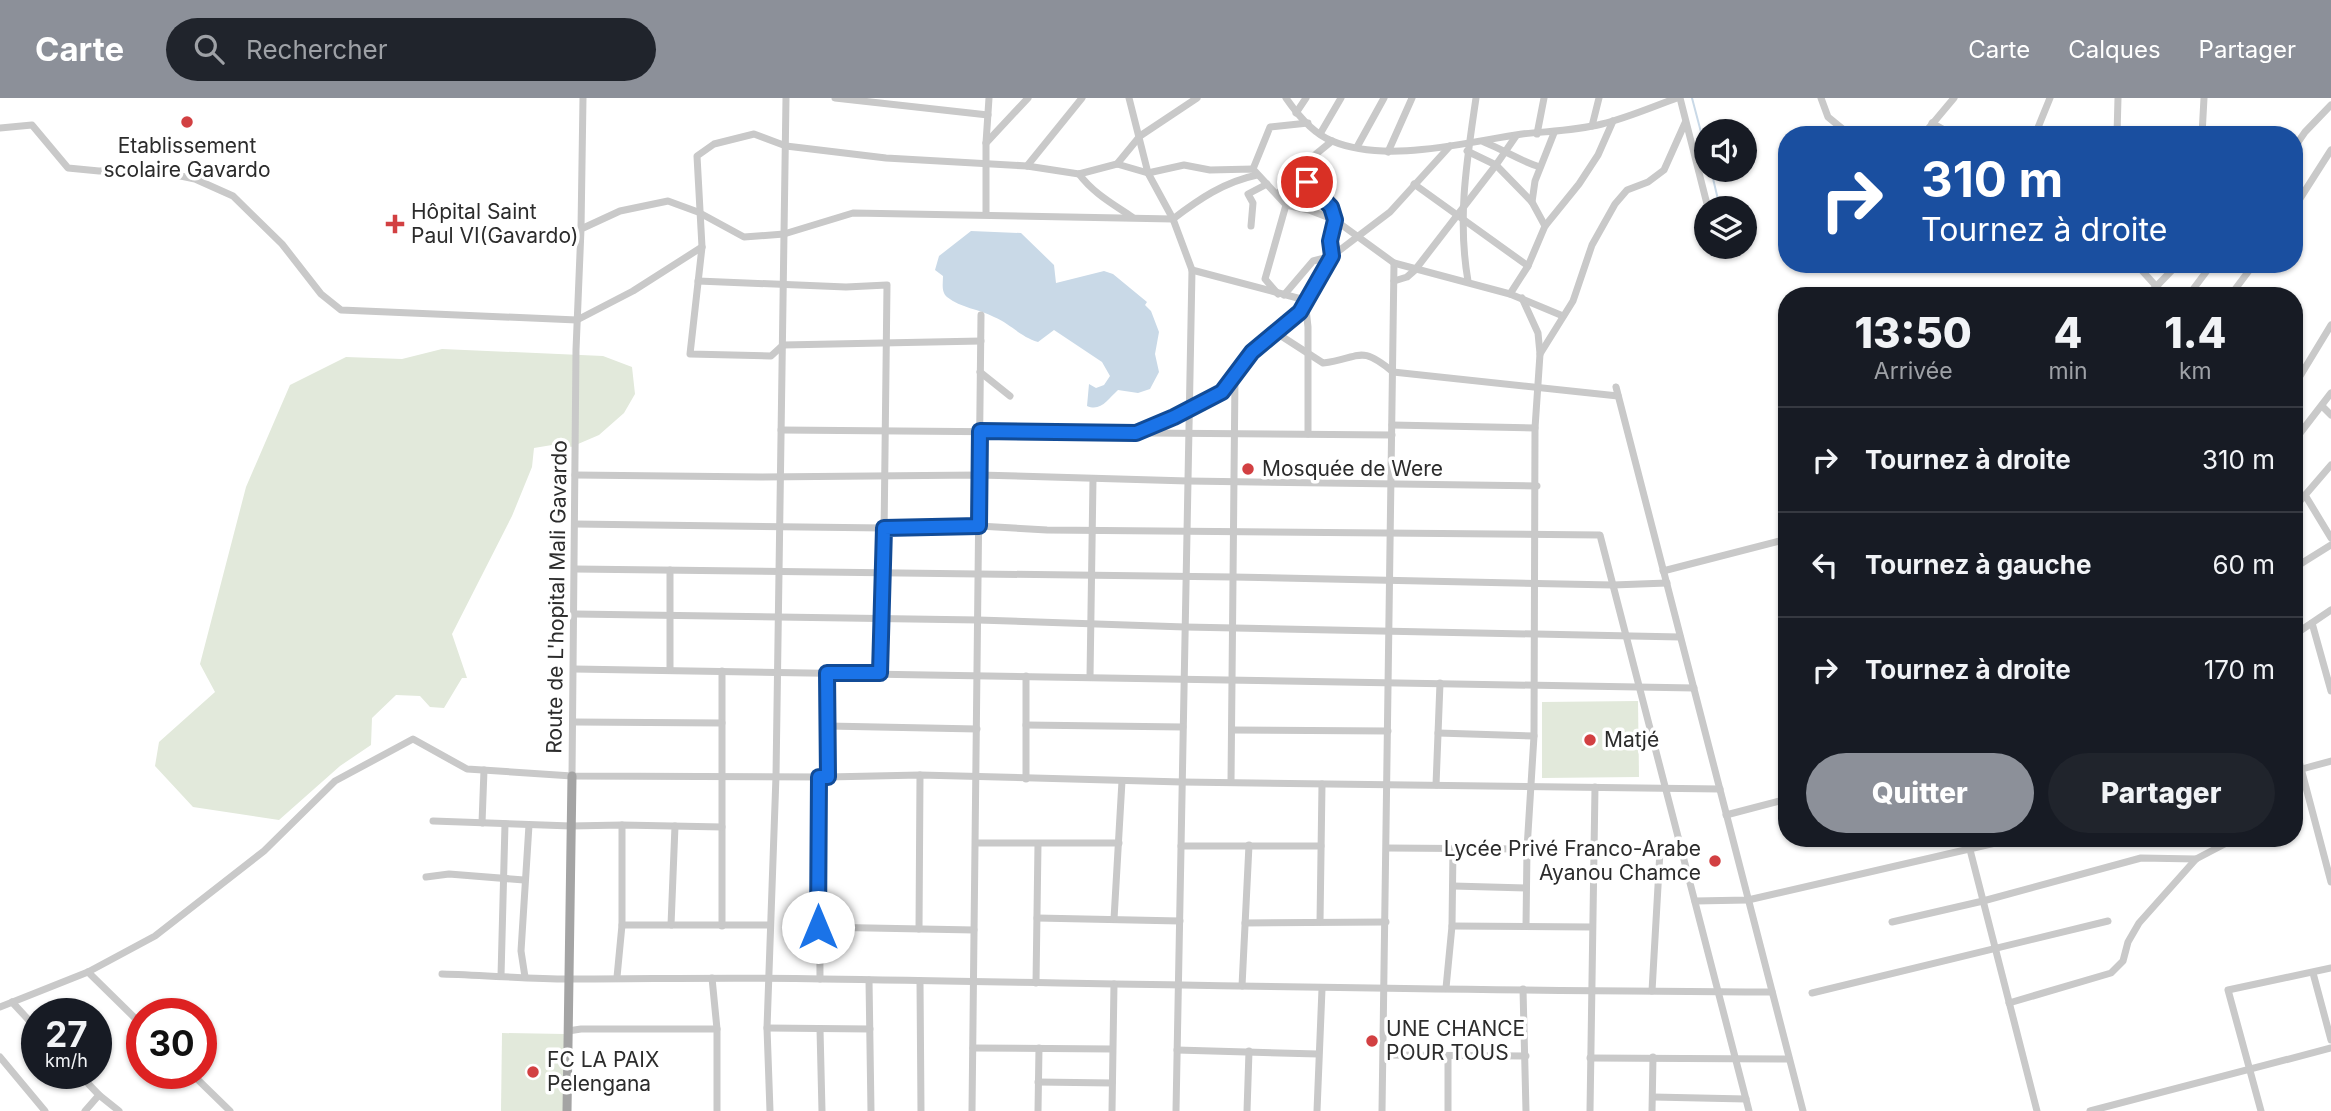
<!DOCTYPE html>
<html lang="fr">
<head>
<meta charset="utf-8">
<style>
  body { margin:0; font-family:Inter,sans-serif; background:#20242c; color:#f1f3f6; height:100vh; display:flex; flex-direction:column; font-size:26px; white-space:nowrap }
  * { box-sizing:border-box; margin:0 }
  p { font-size:23px; color:#9ea1a6 }
  .icon { flex:none; width:38px; height:38px; fill:none; stroke:currentColor; stroke-width:2; stroke-linecap:round; stroke-linejoin:round }
  .map { position:relative; flex:1; overflow:hidden }
  .details { position:absolute; left:1778px; top:189px; width:525px; height:560px; display:flex; flex-direction:column; background:#171b24; border-radius:28px; box-shadow:0 2px 5px #0004 }
  .details>* { flex:none }
  .guide { position:absolute; left:1778px; top:28px; width:525px; height:147px; border-radius:28px; box-shadow:0 2px 5px #0004; background:#1a4fa0; color:#fff; overflow:hidden }
  .controls { position:absolute; left:1694px; top:21px; display:grid; gap:14px }
  .controls a { display:grid; place-items:center; width:63px; height:63px; border-radius:50%; background:#171b24; box-shadow:0 2px 5px #0004; font-size:35px }
  .speed { position:absolute; left:21px; top:900px; display:flex; gap:14px; font-size:35px; font-weight:700; text-align:center }
  .speed>* { display:grid; place-content:center; width:91px; height:91px; border-radius:50%; background:#171b24; box-shadow:0 2px 5px #0004; line-height:1 }
  .speed small { font-size:18px; font-weight:400 }
  .speed .limit { border:10px solid #d22; background:#fff; color:#111 }
  .pin { position:absolute; display:grid; place-items:center; width:60px; height:60px; color:#fff; margin:-30px; border:4px solid #fff; border-radius:50%; box-shadow:0 2px 7px #0007 }
  .me { position:absolute; width:77px; margin:-38px; rotate:0deg; stroke-linejoin:round; filter:drop-shadow(0 0 5px #0008) }
  .turn { display:flex; align-items:center; gap:24px; height:147px; padding:0 28px; font-size:32px }
  .turn .icon { width:91px; height:91px; stroke-width:2.5 }
  .turn b { display:block; font-size:49px; line-height:60px }
  .eta { display:flex; justify-content:space-evenly; align-items:center; height:119px; text-align:center }
  .eta b { font-size:42px; font-weight:800; line-height:49px }
  .button { display:flex; gap:14px; margin-top:auto; padding:14px 28px }
  .button a { flex:1; height:80px; border-radius:42px; background:#8c9099; color:#fff; font-size:28px; font-weight:800; line-height:80px; text-align:center }
  .button a+a { background:#20242c; color:#f1f3f6 }
  ul { padding:0; list-style:none }
  li { display:flex; align-items:center; gap:21px; height:105px; padding:0 28px; border-top:2px solid #363941 }
  li div { flex:1 }
  li b { display:block; font-size:26px }
  li em { font-style:normal }
  header { display:flex; align-items:center; gap:42px; box-sizing:border-box; height:98px; padding:0 35px; background:#8c9099; color:#fff }
  header strong { font-size:33px }
  nav { display:flex; gap:38px; margin-inline-start:auto; font-size:24px }
  .search { width:490px; height:63px; background:#20242c; display:flex; align-items:center; gap:18px; box-sizing:border-box; padding:0 24px; border-radius:38px; color:#9ea1a6; font-size:26px }
  .map>svg:first-child { display:block }
  .green { fill:#e2e9db }
  .water { fill:#c9d9e7 }
  .lines { fill:none; stroke-linecap:round; stroke-linejoin:round }
  .stream { stroke:#c9d9e7; stroke-width:2 }
  .minor { stroke:#c9c9c9; stroke-width:7 }
  .major { stroke:#a4a4a4; stroke-width:9 }
  .route-casing { stroke:#114b97; stroke-width:18 }
  .route { stroke:#1a73e8; stroke-width:12 }
  .poi-dot { fill:#d24042; stroke:#fff; stroke-width:2.5 }
  .labels { text-anchor:middle; stroke-width:7; stroke-linejoin:round; paint-order:stroke }
  .poi-label { font-size:21px; fill:#2c2c2c; stroke:#fff; text-anchor:start }
  .street-label { font-size:21px; fill:#2c2c2c; stroke:#fff }
</style>
</head>
<body>
<header>
<strong>Carte</strong>
<div class="search"><svg class="icon" aria-label="search" viewBox="0 0 24 24"><circle cx="10" cy="10" r="6"/><path d="M15 15l6 6"/></svg>Rechercher</div>
<nav><a>Carte</a><a>Calques</a><a>Partager</a></nav>
</header>
<div class="map">
<svg width="2331" height="1013" viewBox="0 0 2331 1013">
  <rect width="100%" height="100%" fill="#fff"/>
  <!-- green -->
  <g class="green">
    <polygon points="442,251 603,258 632,269 635,296 624,315 599,337 571,349 552,347 534,350 532,369 512,418 452,536 467,580 462,580 444,610 430,609 420,598 396,597 372,620 371,647 340,668 279,722 193,709 155,668 159,644 215,594 200,566 246,389 290,287 346,259 402,261"/>
    <polygon points="1638,603 1639,679 1542,680 1542,604"/>
    <polygon points="502,935 565,936 563,1013 501,1013"/>
  </g>
  <!-- water -->
  <path class="water" d="M971,133L1021,135L1054,167L1056,185L1104,173L1113,176L1147,204L1145,207L1151,213L1159,234L1155,256L1159,274L1150,291L1138,295L1118,292C1108,301 1101,314 1087,308L1089,286L1096,290L1104,287L1110,278L1102,264L1054,232L1038,244C1019,238 1011,226 994,219C979,211 961,210 947,199C941,194 943,185 943,178L935,172L939,158Z"/>
  <g class="lines">
    <!-- stream -->
    <g class="stream">
      <polyline points="1692,0 1706,53"/>
      <polyline points="1711,72 1720,110"/>
    </g>
    <!-- minor -->
    <g class="minor">
      <polyline points="835,0 988,17"/>
      <polyline points="1129,0 1148,75 1173,121 1192,172 1176,1013"/>
      <path d="M1286,0C1297,16 1314,36 1332,43C1387,66 1466,44 1522,36C1549,33 1574,33 1602,26C1627,20 1652,9 1677,0"/>
      <polyline points="1680,0 1708,110"/>
      <polyline points="1821,0 1828,19 1850,37"/>
      <polyline points="1296,15 1306,0"/>
      <polyline points="1932,25 1953,37"/>
      <polyline points="1592,28 1599,0"/>
      <polyline points="0,30 32,27 68,70 99,73 147,71 195,81 233,98 282,146 321,196 341,212 577,222 633,193 702,149"/>
      <polyline points="1320,36 1341,0"/>
      <polyline points="1537,36 1544,0"/>
      <polyline points="1923,37 1954,0"/>
      <polyline points="2035,37 2050,0"/>
      <polyline points="2117,37 2118,0"/>
      <polyline points="2202,37 2204,0"/>
      <path d="M1484,44C1504,52 1520,63 1540,69"/>
      <polyline points="986,45 1028,0"/>
      <polyline points="1357,49 1384,0"/>
      <polyline points="2294,50 2305,34 2331,7"/>
      <polyline points="1467,53 1496,67 1532,104 1545,128"/>
      <polyline points="1388,54 1412,0"/>
      <polyline points="1117,66 1140,38 1197,0"/>
      <polyline points="1027,68 1082,0"/>
      <polyline points="1253,71 1270,29 1308,25"/>
      <path d="M1079,76C1093,95 1113,106 1132,119"/>
      <polyline points="1414,86 1528,168"/>
      <polyline points="1278,96 1300,69 1332,43"/>
      <polyline points="1532,104 1535,83 1554,35"/>
      <polyline points="2294,110 2331,52"/>
      <polyline points="986,116 986,45 989,0"/>
      <polyline points="1251,128 1253,105 1248,96 1267,86"/>
      <polyline points="581,131 583,0"/>
      <polyline points="1722,149 1725,157"/>
      <polyline points="2136,166 2165,198"/>
      <polyline points="698,183 846,189 887,187 883,522 880,575"/>
      <polyline points="1394,183 1407,179 1415,172 1496,67 1516,38"/>
      <path d="M1468,183C1457,120 1467,62 1476,0"/>
      <polyline points="1278,196 1265,181 1286,107"/>
      <polyline points="1510,196 1528,168 1545,128 1579,86 1598,57 1613,23"/>
      <polyline points="1284,197 1313,163 1332,158 1330,143 1335,122 1331,109 1307,84 1292,79"/>
      <polyline points="2147,198 2178,166"/>
      <polyline points="2188,198 2212,166"/>
      <polyline points="2230,198 2254,166"/>
      <polyline points="1522,200 1538,235 1540,256"/>
      <path d="M1275,234L1323,265C1361,260 1359,246 1393,274L1618,298"/>
      <polyline points="981,243 783,247 771,258 690,256 702,149 697,58 714,46 754,36 786,48 886,60 1027,68 1079,76 1117,66 1148,75 1184,67 1210,72 1253,71 1286,107 1309,112 1335,122 1394,165 1510,196 1563,218"/>
      <polyline points="980,274 1010,298"/>
      <polyline points="2294,288 2331,227"/>
      <polyline points="1616,289 1803,1013"/>
      <polyline points="2322,308 2331,317"/>
      <polyline points="1392,327 1535,330"/>
      <polyline points="781,332 1392,337"/>
      <polyline points="1142,333 1174,319 1222,294 1252,254 1300,214 1305,202 1192,172"/>
      <polyline points="1308,336 1308,229 1305,202 1332,158 1390,114 1450,48"/>
      <polyline points="2294,343 2331,295"/>
      <polyline points="575,377 762,379 979,377 1188,383 1537,388"/>
      <polyline points="2305,397 2331,440"/>
      <polyline points="2294,410 2331,367"/>
      <polyline points="575,426 884,430 979,428 1047,432 1600,437 1749,1013"/>
      <polyline points="2294,470 2331,447"/>
      <polyline points="575,471 1233,479 1613,487 1667,485"/>
      <polyline points="1663,473 1787,441"/>
      <polyline points="575,516 978,522 1185,529 1680,539"/>
      <polyline points="2312,525 2331,593"/>
      <polyline points="2294,537 2331,512"/>
      <polyline points="574,571 1694,590"/>
      <polyline points="670,572 670,472"/>
      <polyline points="722,573 722,828"/>
      <polyline points="827,575 828,679"/>
      <polyline points="1090,579 1093,381"/>
      <polyline points="574,624 722,625"/>
      <polyline points="1026,627 1183,629"/>
      <polyline points="828,628 977,631"/>
      <polyline points="1232,632 1388,633"/>
      <polyline points="1438,635 1534,638"/>
      <polyline points="2294,644 2331,784"/>
      <path d="M572,678L576,252L581,131L620,113L668,103L698,114L744,139L784,136L853,115L1173,121C1199,101 1224,84 1257,77"/>
      <polyline points="819,679 820,881"/>
      <polyline points="1026,681 1026,578"/>
      <polyline points="1231,684 1235,278"/>
      <polyline points="2294,684 2302,671 2331,663"/>
      <polyline points="1436,687 1440,585"/>
      <polyline points="1726,717 1787,701"/>
      <polyline points="433,723 571,728 622,727 722,729"/>
      <polyline points="482,725 484,672"/>
      <polyline points="1967,740 2037,1013"/>
      <polyline points="976,745 1119,745"/>
      <polyline points="1181,748 1321,748"/>
      <polyline points="1594,749 1682,754"/>
      <polyline points="1387,750 1527,751"/>
      <polyline points="426,779 449,776 524,782"/>
      <polyline points="1453,788 1526,790"/>
      <polyline points="1695,803 1748,802 2017,740"/>
      <polyline points="1037,820 1180,823"/>
      <polyline points="1114,821 1122,683"/>
      <polyline points="1320,824 1322,686"/>
      <polyline points="1892,824 1983,803 2141,760 2196,761"/>
      <polyline points="1245,825 1386,824"/>
      <polyline points="622,827 770,827"/>
      <polyline points="671,827 675,728"/>
      <polyline points="1452,828 1592,829"/>
      <polyline points="1526,828 1527,751 1534,638 1535,330 1540,256 1573,203 1592,147 1615,106 1627,92 1648,84 1664,72 1685,25"/>
      <polyline points="818,829 974,832"/>
      <polyline points="919,831 920,677"/>
      <polyline points="88,874 142,927"/>
      <polyline points="2313,875 2331,942"/>
      <path d="M442,876C484,877 527,881 569,881C654,881 738,879 823,881C1139,886 1455,893 1772,894"/>
      <polyline points="501,878 505,726"/>
      <polyline points="525,879 521,853 529,727"/>
      <polyline points="617,879 622,827 622,727"/>
      <polyline points="712,880 717,931 717,1013"/>
      <polyline points="869,882 871,1013"/>
      <polyline points="920,883 921,1013"/>
      <polyline points="1036,885 1038,746"/>
      <polyline points="1242,888 1249,747"/>
      <polyline points="1446,890 1452,828 1453,750"/>
      <polyline points="1523,891 1526,1013"/>
      <polyline points="1652,893 1660,753"/>
      <polyline points="1812,895 2108,823"/>
      <polyline points="12,904 37,931"/>
      <polyline points="2009,905 2111,875 2123,863 2128,844 2139,825 2196,761 2236,740"/>
      <polyline points="0,909 88,874 155,838 264,753 335,683 413,641 467,671 572,678 828,679 920,677 1182,684 1720,691"/>
      <polyline points="767,930 870,931"/>
      <polyline points="820,931 822,1013"/>
      <polyline points="568,933 581,931 717,931"/>
      <polyline points="973,950 1112,951"/>
      <polyline points="1177,952 1318,956"/>
      <polyline points="1384,957 1526,958"/>
      <polyline points="0,959 45,1013"/>
      <polyline points="1590,960 1789,961"/>
      <polyline points="78,975 99,997 119,1013"/>
      <polyline points="191,975 230,1013"/>
      <polyline points="1038,984 1112,985"/>
      <polyline points="1653,999 1746,1001"/>
      <polyline points="85,1013 99,997"/>
      <polyline points="770,1013 767,930 776,678 786,0"/>
      <polyline points="972,1013 981,217"/>
      <polyline points="1038,1013 1039,950"/>
      <polyline points="1112,1013 1114,886"/>
      <polyline points="1247,1013 1249,953"/>
      <polyline points="1317,1013 1322,891"/>
      <polyline points="1382,1013 1394,165"/>
      <polyline points="1448,1013 1448,959"/>
      <polyline points="1590,1013 1595,689"/>
      <polyline points="1652,1013 1653,959"/>
      <polyline points="2090,1013 2331,950"/>
      <polyline points="2261,1013 2228,892 2331,870"/>
    </g>
    <!-- major -->
    <polyline class="major" points="567,1013 572,678"/>
  </g>
  <g class="lines">
    <defs>
      <polyline id="route" points="818,829 819,679 828,679 827,575 880,575 884,430 979,428 980,333 1136,335 1174,319 1222,294 1252,254 1300,214 1332,158 1330,143 1335,122 1331,109 1307,84"/>
    </defs>
    <!-- route casing -->
    <use href="#route" class="route-casing"/>
    <!-- route -->
    <use href="#route" class="route"/>
  </g>
  <!-- markers -->
  <g class="poi-dot">
    <circle cx="187" cy="24" r="7"/>
    <path d="M391.5 115.5h7v7h7v7h-7v7h-7v-7h-7v-7h7z"/>
    <circle cx="1248" cy="371" r="7"/>
    <circle cx="1590" cy="642" r="7"/>
    <circle cx="1715" cy="763" r="7"/>
    <circle cx="1372" cy="943" r="7"/>
    <circle cx="533" cy="974" r="7"/>
  </g>
  <g class="labels">
    <!-- poi labels -->
    <g class="poi-label">
      <text x="187" y="55" text-anchor="middle">Etablissement<tspan x="187" dy="24">scolaire Gavardo</tspan></text>
      <text x="411" y="121">Hôpital Saint<tspan x="411" dy="24">Paul VI(Gavardo)</tspan></text>
      <text x="1262" y="378">Mosquée de Were</text>
      <text x="1604" y="649">Matjé</text>
      <text x="1701" y="758" text-anchor="end">Lycée Privé Franco-Arabe<tspan x="1701" dy="24">Ayanou Chamce</tspan></text>
      <text x="1386" y="938">UNE CHANCE<tspan x="1386" dy="24">POUR TOUS</tspan></text>
      <text x="547" y="969">FC LA PAIX<tspan x="547" dy="24">Pelengana</tspan></text>
    </g>
    <!-- street labels -->
    <g class="street-label">
      <text transform="translate(557 499) rotate(-89)" y="7">Route de L'hopital Mali Gavardo</text>
    </g>
  </g>
</svg>
<div class="controls">
<a><svg class="icon" aria-label="sound" viewBox="0 0 24 24"><path d="M4 9h4l5-4v14l-5-4H4zM17 9q2 3 0 6"/></svg></a>
<a><svg class="icon" aria-label="layers" viewBox="0 0 24 24"><path d="M12 4l9 5-9 5-9-5zM3 14l9 5 9-5"/></svg></a>
</div>
<div class="speed"><div>27<small>km/h</small></div><div class="limit">30</div></div>
<div class="pin" style="left:1307px;top:84px;background:#d93025"><svg class="icon" aria-label="arrive" viewBox="0 0 24 24"><path d="M6 21V4h12l-3 4 3 4H6"/></svg></div>
<svg class="me" style="left:818px;top:829px" viewBox="-20 -20 40 40"><circle r="19" fill="#fff"/><path d="M0-13L10 11 0 6-10 11z" fill="#1a73e8"/></svg>
<div class="guide">
<div class="turn"><svg class="icon" aria-label="right" viewBox="0 0 24 24"><path d="M7 20v-9h11M14 6l5 5-5 5"/></svg><div><b>310 m</b>Tournez à droite</div></div>
</div>
<section class="details">
<div class="eta">
<div><b>13:50</b><p>Arrivée</p></div>
<div><b>4</b><p>min</p></div>
<div><b>1.4</b><p>km</p></div>
</div>
<ul>
<li><svg class="icon" aria-label="right" viewBox="0 0 24 24"><path d="M7 20v-9h11M14 6l5 5-5 5"/></svg><div><b>Tournez à droite</b></div><em>310 m</em></li>
<li><svg class="icon" aria-label="left" viewBox="0 0 24 24"><path d="M17 20v-9H6M10 6l-5 5 5 5"/></svg><div><b>Tournez à gauche</b></div><em>60 m</em></li>
<li><svg class="icon" aria-label="right" viewBox="0 0 24 24"><path d="M7 20v-9h11M14 6l5 5-5 5"/></svg><div><b>Tournez à droite</b></div><em>170 m</em></li>
</ul>
<div class="button"><a>Quitter</a><a>Partager</a></div>
</section>
</div>
</body>
</html>
